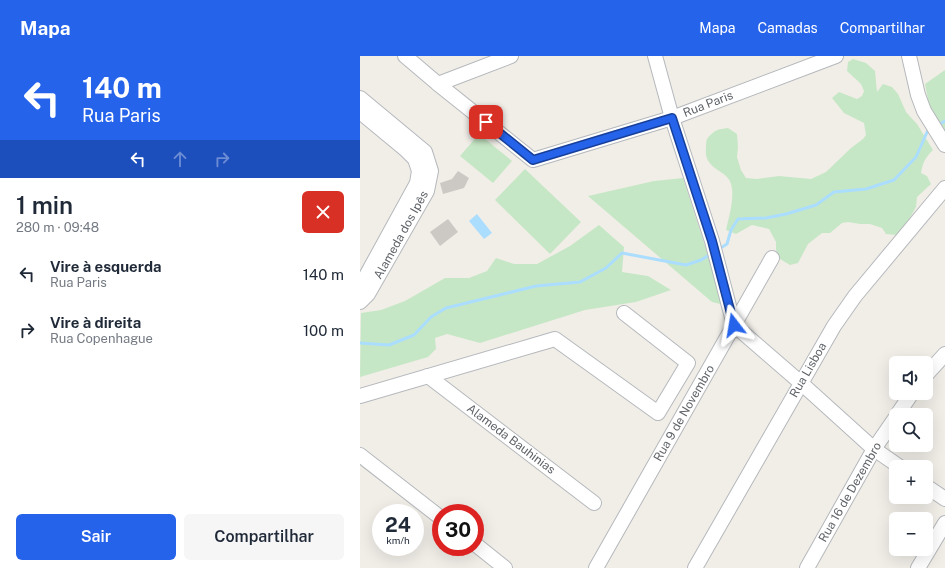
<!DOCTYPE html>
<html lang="pt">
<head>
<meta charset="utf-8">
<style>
  body { margin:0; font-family:"Public Sans",sans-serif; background:#f6f6f7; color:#1f2937; height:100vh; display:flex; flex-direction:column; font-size:15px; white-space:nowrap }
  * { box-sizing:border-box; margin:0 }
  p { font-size:13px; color:#747a83 }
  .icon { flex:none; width:22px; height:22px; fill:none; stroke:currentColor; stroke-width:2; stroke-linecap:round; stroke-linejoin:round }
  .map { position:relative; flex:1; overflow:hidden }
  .sheet { display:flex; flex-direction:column; background:#fff; width:360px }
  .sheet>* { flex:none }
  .top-card { background:#2563eb; color:#fff; overflow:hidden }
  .buttons { position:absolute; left:529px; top:300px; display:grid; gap:8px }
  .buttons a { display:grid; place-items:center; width:44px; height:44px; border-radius:6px; background:#fff; box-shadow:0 4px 16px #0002; font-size:20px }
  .speed { position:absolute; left:12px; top:448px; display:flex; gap:8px; font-size:20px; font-weight:700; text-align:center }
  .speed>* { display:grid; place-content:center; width:52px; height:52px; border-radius:50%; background:#fff; box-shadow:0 4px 16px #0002; line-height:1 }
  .speed small { font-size:10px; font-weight:400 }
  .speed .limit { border:6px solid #d22; background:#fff; color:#111 }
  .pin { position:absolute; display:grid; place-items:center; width:34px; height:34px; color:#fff; margin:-17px; border-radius:8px; box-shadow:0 2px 6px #0006 }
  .me { position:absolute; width:44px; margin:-22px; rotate:346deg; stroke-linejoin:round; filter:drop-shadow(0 0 3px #0008) }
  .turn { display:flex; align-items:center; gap:14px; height:84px; padding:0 16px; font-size:18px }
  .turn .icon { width:52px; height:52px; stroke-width:2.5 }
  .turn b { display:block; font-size:28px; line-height:34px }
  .lanes { display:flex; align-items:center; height:38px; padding:0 16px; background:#0003; justify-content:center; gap:20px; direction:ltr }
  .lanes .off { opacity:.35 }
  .round { display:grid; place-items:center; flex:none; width:42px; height:42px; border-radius:6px; background:#f6f6f7 }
  .head { display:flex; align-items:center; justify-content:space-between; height:68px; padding:0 16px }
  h1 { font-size:24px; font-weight:600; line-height:30px }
  .button { display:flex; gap:8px; margin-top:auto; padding:8px 16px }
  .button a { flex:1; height:46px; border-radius:6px; background:#2563eb; color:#fff; font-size:16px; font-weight:600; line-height:46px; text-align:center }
  .button a+a { background:#f6f6f7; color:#1f2937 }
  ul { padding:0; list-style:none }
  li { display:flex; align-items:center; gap:12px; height:56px; padding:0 16px }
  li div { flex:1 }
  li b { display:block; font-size:15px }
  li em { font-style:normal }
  header { display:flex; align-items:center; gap:24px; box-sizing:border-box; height:56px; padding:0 20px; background:#2563eb; color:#fff }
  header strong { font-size:19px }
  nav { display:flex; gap:22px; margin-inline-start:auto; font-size:14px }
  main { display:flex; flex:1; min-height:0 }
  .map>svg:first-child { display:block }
  .green { fill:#c6e7c5 }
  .water { fill:#abddfe }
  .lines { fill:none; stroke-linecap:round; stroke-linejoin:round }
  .stream { stroke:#abddfe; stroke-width:3 }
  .building { fill:#ccc9c5 }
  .minor-casing { stroke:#b5b8bc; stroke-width:16 }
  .minor { stroke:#fff; stroke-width:14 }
  .route-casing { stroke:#184099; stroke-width:10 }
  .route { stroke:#2563eb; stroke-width:7 }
  .labels { text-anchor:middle; stroke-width:3; stroke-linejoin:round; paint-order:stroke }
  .street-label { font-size:12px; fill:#5f6368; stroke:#fff }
</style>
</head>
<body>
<header>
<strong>Mapa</strong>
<nav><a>Mapa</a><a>Camadas</a><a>Compartilhar</a></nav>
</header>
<main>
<section class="sheet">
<div class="top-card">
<div class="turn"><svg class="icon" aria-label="left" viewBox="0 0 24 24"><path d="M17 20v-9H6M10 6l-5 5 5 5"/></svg><div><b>140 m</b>Rua Paris</div></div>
<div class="lanes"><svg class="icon" aria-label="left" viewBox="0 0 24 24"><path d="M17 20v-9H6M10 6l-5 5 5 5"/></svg><svg class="icon off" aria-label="ahead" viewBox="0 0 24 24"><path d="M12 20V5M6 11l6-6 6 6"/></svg><svg class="icon off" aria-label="right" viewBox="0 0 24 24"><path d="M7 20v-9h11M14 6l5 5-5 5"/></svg></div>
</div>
<div class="head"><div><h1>1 min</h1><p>280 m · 09:48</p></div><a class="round" style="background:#d93025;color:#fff"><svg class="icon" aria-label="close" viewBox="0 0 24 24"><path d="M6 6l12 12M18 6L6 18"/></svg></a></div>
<ul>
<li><svg class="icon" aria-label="left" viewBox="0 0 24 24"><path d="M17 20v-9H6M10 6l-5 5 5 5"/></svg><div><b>Vire à esquerda</b><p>Rua Paris</p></div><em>140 m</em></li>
<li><svg class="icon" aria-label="right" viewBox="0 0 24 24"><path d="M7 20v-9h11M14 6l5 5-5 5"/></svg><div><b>Vire à direita</b><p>Rua Copenhague</p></div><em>100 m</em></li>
</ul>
<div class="button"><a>Sair</a><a>Compartilhar</a></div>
</section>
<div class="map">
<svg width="585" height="512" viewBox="0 0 585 512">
  <rect width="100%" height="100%" fill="#f1eee8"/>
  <!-- green -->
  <g class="green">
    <path d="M493,3L506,7L515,15L517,36L523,28L532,31L538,38L546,56L557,68L573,94C565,102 563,106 561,117L567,120L571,128L557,141L556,151L551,160L541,176L537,179L526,178L522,172L510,168H500L488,166L482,167L470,177H462L448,188L438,207L430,209L420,203L416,194V186L409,173L392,169L376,178L366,174C369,160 375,142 371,128C368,114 343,114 346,92C346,89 346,86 347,83C354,74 358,73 368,72L377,78L378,91L377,101L381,114L386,122L397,123L419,120L451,123L466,116L491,92L503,83L506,79L504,67L484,57L472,42L479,36L497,43L502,40L504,35L501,28L487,15L488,6Z"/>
    <polygon points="585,14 585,77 576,65 569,49 565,28"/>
    <polygon points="119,78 152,105 133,127 100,100"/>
    <polygon points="165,113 221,166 190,198 135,144"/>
    <polygon points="323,122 364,249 352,246 228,140 294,125"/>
    <polygon points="239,169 264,191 262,216 288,220 311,234 276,246 225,254 120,287 87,278 75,282 76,293 68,301 0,321 1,257 21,254 45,245 85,222 109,222 127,215 136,202 154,208 177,208 210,190"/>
  </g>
  <!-- water -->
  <polygon class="water" points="117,158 132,177 124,183 109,165"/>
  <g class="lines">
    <!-- stream -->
    <g class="stream">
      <polyline points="578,69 585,65"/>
      <polyline points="359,193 367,188 371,174 378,163 406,162 426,158 456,149 474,136 506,133 534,124 556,101 568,74 571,73"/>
      <polyline points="0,287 29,289 54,279 71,261 86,252 176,230 220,226 246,212 262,197 326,209 341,204 351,198"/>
    </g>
  </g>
  <!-- building -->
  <g class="building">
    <polygon points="98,115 109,122 104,132 83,138 80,127 92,123"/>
    <polygon points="88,163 98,176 80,190 70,176"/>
  </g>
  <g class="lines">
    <defs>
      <g id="minor">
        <polyline points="45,0 78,28 173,104 312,62 476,0"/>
        <polyline points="295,0 312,62 352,185 374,269"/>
        <polyline points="549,0 558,39 564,55 585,89"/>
        <polyline points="78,28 151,0"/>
        <polyline points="0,42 65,96 71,115 67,135 8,238 0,246"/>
        <polyline points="0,56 45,93 55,103 59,115 57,127 0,231"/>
        <polyline points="374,269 441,327 514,393 540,411"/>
        <polyline points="566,319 585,298"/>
        <polyline points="68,320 234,447"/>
        <polyline points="0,340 195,283 298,357 328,307 264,257"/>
        <polyline points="537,359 552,337"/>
        <polyline points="0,399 81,462"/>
        <polyline points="566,430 585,443"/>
        <polyline points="115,488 145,512"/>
        <polyline points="236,512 412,202"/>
        <polyline points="335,512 474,270 495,240 585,132"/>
        <polyline points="447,512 514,393 536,361"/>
        <polyline points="558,512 585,467"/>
      </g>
    </defs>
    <!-- minor casing -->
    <use href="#minor" class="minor-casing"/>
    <!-- minor -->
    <use href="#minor" class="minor"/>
  </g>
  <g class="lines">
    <defs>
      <polyline id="route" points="126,66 173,104 312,62 352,185 374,269"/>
    </defs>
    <!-- route casing -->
    <use href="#route" class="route-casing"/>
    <!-- route -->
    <use href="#route" class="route"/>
  </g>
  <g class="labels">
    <!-- street labels -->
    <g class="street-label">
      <text transform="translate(348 48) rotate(-21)" y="4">Rua Paris</text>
      <text transform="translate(41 179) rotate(-61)" y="4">Alameda dos Ipês</text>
      <text transform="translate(448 314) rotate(-60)" y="4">Rua Lisboa</text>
      <text transform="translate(324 357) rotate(-60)" y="4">Rua 9 de Novembro</text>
      <text transform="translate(151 383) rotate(37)" y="4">Alameda Bauhinias</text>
      <text transform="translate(490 436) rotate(-60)" y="4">Rua 16 de Dezembro</text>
    </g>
  </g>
</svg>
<div class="buttons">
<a><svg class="icon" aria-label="sound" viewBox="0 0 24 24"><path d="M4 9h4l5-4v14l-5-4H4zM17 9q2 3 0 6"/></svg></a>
<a><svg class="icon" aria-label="search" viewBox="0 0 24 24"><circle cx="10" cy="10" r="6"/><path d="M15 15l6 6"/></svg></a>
<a>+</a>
<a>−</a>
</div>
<div class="speed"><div>24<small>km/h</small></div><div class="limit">30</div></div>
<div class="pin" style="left:126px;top:66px;background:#d93025"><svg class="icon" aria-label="arrive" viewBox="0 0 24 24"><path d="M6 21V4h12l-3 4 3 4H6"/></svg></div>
<svg class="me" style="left:374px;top:269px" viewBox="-20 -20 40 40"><path d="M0-17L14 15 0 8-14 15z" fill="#2563eb" stroke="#fff" stroke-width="4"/></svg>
</div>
</main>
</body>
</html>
